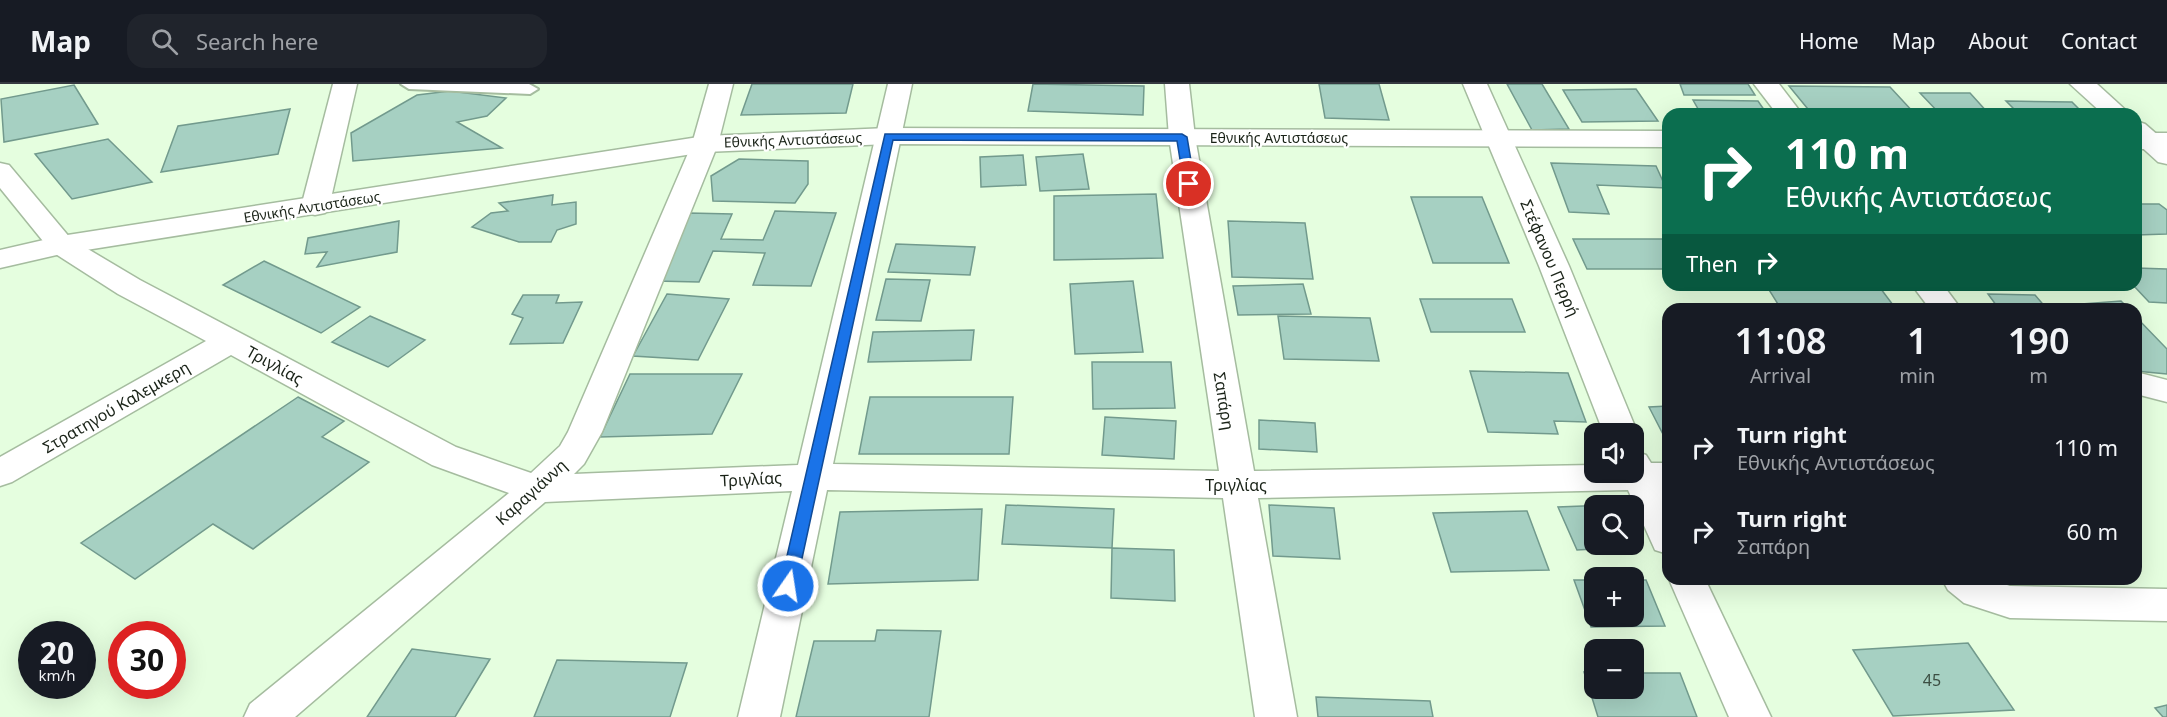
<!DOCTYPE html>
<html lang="en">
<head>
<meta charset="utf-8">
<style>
  body { margin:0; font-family:"Noto Sans",sans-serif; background:#20242c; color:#f1f3f6; height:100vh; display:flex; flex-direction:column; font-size:22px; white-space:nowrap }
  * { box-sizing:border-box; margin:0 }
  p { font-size:20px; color:#9ea1a6 }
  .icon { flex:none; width:33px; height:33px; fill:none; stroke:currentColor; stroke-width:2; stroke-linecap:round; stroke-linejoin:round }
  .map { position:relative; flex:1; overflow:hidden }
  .sheet { position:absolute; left:1662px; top:219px; width:480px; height:282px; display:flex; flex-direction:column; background:#171b24; border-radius:18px; box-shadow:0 6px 24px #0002 }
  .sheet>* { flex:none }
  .top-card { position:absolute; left:1662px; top:24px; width:480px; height:183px; border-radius:18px; box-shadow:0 6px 24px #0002; background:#0b6e4f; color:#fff; overflow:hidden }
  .buttons { position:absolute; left:1584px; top:339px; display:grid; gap:12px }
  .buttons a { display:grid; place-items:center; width:60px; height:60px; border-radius:12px; background:#171b24; box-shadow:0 6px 24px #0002; font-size:30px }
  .speed { position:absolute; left:18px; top:537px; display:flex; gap:12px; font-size:30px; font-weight:700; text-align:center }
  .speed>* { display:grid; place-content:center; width:78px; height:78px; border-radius:50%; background:#171b24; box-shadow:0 6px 24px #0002; line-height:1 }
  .speed small { font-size:15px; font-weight:400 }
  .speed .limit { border:9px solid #d22; background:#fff; color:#111 }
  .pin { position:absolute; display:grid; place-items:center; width:51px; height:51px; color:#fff; margin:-26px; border:3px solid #fff; border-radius:50%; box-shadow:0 2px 6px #0007 }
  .me { position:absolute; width:66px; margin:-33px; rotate:13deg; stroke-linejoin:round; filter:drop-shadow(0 0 4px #0008) }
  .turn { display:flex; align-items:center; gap:21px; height:126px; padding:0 24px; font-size:27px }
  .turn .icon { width:78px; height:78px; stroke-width:2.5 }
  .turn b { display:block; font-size:42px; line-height:51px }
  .then { display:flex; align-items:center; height:57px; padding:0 24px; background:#0003; gap:12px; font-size:22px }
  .eta { display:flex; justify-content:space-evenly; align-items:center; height:102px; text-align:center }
  .eta b { font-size:36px; font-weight:600; line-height:42px }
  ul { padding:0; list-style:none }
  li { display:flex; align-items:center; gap:18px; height:84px; padding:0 24px }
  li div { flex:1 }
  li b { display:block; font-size:22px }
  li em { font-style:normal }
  header { display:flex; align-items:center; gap:36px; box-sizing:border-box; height:84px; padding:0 30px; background:#171b24; border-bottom:2px solid #363941 }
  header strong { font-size:28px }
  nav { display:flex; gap:33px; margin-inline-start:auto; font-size:21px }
  .search { width:420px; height:54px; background:#20242c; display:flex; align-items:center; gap:15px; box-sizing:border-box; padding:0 21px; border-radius:18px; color:#9ea1a6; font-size:22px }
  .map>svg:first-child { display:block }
  .building { fill:#a6d0c2; stroke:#729a8d; stroke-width:1.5 }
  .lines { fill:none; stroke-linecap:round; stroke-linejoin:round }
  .lane-casing { stroke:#a5bc9f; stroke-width:4 }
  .street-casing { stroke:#a5bc9f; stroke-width:3 }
  .secondary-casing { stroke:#a5bc9f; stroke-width:3 }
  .lane { fill:#fff; fill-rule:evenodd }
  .street { fill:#fff; fill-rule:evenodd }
  .secondary { fill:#fff; fill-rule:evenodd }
  .route { fill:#1a73e8; stroke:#114b97; stroke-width:1.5 }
  .labels { text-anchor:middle; stroke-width:4.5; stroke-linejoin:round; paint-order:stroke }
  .far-street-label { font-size:14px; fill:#192217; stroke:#fff }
  .street-label { font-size:16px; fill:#192217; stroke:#fff }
  .near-number-label { font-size:16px; fill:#3c4e42 }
</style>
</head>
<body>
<header>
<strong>Map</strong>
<div class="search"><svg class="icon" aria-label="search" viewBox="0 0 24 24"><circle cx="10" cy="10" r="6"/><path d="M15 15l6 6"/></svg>Search here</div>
<nav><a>Home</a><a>Map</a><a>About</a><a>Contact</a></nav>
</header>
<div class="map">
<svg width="2167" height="633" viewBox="0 0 2167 633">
  <rect width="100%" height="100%" fill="#e5fedf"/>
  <!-- building -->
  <g class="building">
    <polygon points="752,0 853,0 846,29 741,31"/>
    <polygon points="1033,0 1144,2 1143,31 1028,27"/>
    <polygon points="1319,0 1379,0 1389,36 1325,34"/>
    <polygon points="1507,0 1542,0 1569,45 1532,46"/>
    <polygon points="1680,0 1748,0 1755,11 1684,11"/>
    <polygon points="74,1 98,40 4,58 1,15"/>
    <polygon points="1789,2 1890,3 1915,30 1812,30"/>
    <polygon points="1636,5 1658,37 1582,38 1563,6"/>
    <polygon points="450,7 506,14 487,32 457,38 502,64 353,77 351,49 417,11"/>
    <polygon points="1920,9 1970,9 1989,30 1940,30"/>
    <polygon points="1693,16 1758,17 1767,30 1701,30"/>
    <polygon points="2006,17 2072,18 2084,30 2019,30"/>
    <polygon points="290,25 278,70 161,88 178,42"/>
    <polygon points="108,55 152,98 72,115 35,70"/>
    <polygon points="1083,70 1089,105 1040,107 1036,73"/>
    <polygon points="1023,71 1026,101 981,103 980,73"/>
    <polygon points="739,75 808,77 808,100 795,119 713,117 711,92"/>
    <polygon points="1551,79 1656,82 1666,104 1597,101 1609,130 1569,128"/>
    <polygon points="1156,110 1163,174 1054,176 1054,112"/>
    <polygon points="553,111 552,121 576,118 576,140 557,146 551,158 519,158 472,143 491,129 508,127 499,119"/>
    <polygon points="1411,113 1482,113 1509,179 1433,179"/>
    <polygon points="2136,120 2159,120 2167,126 2167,150 2136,151"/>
    <polygon points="775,127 836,129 811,202 753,201 765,169 713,167 699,198 655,197 689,129 732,130 721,155 763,156"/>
    <polygon points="399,137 397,168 317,183 327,168 305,170 308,154"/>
    <polygon points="1228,137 1305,139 1313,195 1232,193"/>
    <polygon points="1573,155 1668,155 1668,185 1587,185"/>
    <polygon points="896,160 975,163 970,191 888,188"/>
    <polygon points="264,177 360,223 321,249 223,201"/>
    <polygon points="2136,184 2167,185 2167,219 2149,218 2133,201 2136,201"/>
    <polygon points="886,195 930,196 921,237 876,236"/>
    <polygon points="1133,197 1143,268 1075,270 1070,200"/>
    <polygon points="1303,200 1311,230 1238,231 1233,202"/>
    <polygon points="1766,201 1878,201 1896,225 1781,225"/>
    <polygon points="667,210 729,215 698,276 633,272"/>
    <polygon points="1988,210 2035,211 2047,225 1999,225"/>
    <polygon points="523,211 559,211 556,219 582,218 563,259 510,260 523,234 512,230"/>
    <polygon points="1420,215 1512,215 1525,248 1431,248"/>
    <polygon points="2121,217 2129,225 2058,225 2056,222"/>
    <polygon points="370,232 425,256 388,283 332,258"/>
    <polygon points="1278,232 1370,234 1379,277 1284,275"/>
    <polygon points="2136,233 2167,265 2167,290 2136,287"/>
    <polygon points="974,246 971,276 868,278 873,248"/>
    <polygon points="1092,278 1171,278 1175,324 1093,325"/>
    <polygon points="1470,287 1568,289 1586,338 1554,337 1558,350 1488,348"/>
    <polygon points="630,290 742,290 712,350 600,353"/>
    <polygon points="298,313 344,337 322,353 369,378 253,465 213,440 135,495 81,459"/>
    <polygon points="870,313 1013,313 1009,370 859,370"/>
    <polygon points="1668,322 1668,360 1649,323"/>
    <polygon points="1105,333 1176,337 1174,375 1102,371"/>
    <polygon points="1259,336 1315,339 1317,368 1259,365"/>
    <polygon points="1006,421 1114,425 1112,464 1002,460"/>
    <polygon points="1269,421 1334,424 1340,475 1273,472"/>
    <polygon points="1609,421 1594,422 1594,460 1628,460 1629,463 1577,466 1558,423"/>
    <polygon points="982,425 978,496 828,500 840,428"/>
    <polygon points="1527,427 1549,486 1451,488 1433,429"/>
    <polygon points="1112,464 1174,466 1175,517 1111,514"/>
    <polygon points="1574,496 1594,496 1594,532 1634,532 1634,496 1646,496 1665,542 1591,543"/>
    <polygon points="877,546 941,547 929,633 796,633 814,557 875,557"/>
    <polygon points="1968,559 2014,626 1893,632 1853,566"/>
    <polygon points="412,565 490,575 455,633 367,633"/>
    <polygon points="557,576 687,579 670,633 534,633"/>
    <polygon points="1584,588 1594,588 1594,604 1634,604 1634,589 1680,589 1697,633 1598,633"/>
    <polygon points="1316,613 1430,617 1433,633 1318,633"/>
    <polygon points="2167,621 2167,633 2163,633 2155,624"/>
  </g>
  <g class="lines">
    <defs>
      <polygon id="lane" points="401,0 529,0 538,5 530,10 409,5"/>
      <g id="street">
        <polygon points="333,0 357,0 329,123 325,129 315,131 305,129 301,123"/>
        <polygon points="709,0 733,0 718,60 602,348 584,380 574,390 798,381 888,0 912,0 833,380 1219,387 1169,53 1165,0 1189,0 1195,53 1254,387 1594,381 1594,388 1634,388 1634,367 1646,371 1651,379 1668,379 1668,405 1663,405 1668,416 1668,470 1655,466 1628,406 1258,414 1297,633 1255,633 1223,414 827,406 780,633 738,633 792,407 545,418 295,633 244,633 250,620 509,409 432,381 231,271 12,398 0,402 0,373 206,257 118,210 51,167 0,104 0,79 9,81 71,155 140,196 456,363 531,389 560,362 568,348 692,60"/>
        <polygon points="1463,0 1487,0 1569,182 1638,350 1634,358 1634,350 1604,350 1539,182"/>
        <polygon points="1754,0 1779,0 1802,30 1777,30"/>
        <polygon points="2070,0 2097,0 2130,30 2103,30"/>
        <polygon points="2136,37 2145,40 2167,59 2167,80 2158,78 2136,58"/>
        <polygon points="1912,201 1943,201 1961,225 1930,225"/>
        <polygon points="2136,288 2167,296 2167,318 2136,310"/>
        <polygon points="1668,493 1705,495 1771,633 1729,633"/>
        <polygon points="1942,495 1989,495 2010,502 2167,505 2167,537 2010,534 1964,519 1948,506"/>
      </g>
      <g id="secondary">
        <polygon points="888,44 1668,47 1668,63 888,60 705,68 61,170 0,184 0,166 61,152 705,52"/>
        <rect x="2136" y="49" width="31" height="16"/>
      </g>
    </defs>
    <!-- lane casing -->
    <use href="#lane" class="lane-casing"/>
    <!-- street casing -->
    <use href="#street" class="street-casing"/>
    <!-- secondary casing -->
    <use href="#secondary" class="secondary-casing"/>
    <!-- lane -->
    <use href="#lane" class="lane"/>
    <!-- street -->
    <use href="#street" class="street"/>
    <!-- secondary -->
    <use href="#secondary" class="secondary"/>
  </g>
  <!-- route -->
  <polygon class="route" points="885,50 1182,50 1187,53 1195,100 1189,103 1184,100 1177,57 893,56 796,502 788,508 780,502"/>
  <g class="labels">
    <!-- far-street labels -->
    <g class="far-street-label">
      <text x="1279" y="59">Εθνικής Αντιστάσεως</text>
      <text transform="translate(793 56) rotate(-2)" y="5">Εθνικής Αντιστάσεως</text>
      <text transform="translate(312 123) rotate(-9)" y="5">Εθνικής Αντιστάσεως</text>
    </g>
    <!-- street labels -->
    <g class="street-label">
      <text transform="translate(1550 174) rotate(67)" y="6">Στέφανου Περρή</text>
      <text transform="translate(275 281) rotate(29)" y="6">Τριγλίας</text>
      <text transform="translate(1224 317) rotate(81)" y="6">Σαπάρη</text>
      <text transform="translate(116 323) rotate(-30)" y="6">Στρατηγού Καλεμκερη</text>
      <text transform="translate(751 395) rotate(-3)" y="6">Τριγλίας</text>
      <text x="1236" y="407">Τριγλίας</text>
      <text transform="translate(531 408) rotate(-42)" y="6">Καραγιάννη</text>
    </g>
    <!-- near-number labels -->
    <g class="near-number-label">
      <text x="1932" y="602">45</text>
    </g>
  </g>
</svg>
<div class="buttons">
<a><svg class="icon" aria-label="sound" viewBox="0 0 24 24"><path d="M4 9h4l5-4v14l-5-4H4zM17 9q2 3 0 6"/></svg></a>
<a><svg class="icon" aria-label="search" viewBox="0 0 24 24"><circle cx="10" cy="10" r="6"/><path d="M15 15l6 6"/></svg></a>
<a>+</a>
<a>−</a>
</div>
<div class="speed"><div>20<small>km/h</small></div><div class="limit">30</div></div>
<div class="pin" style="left:1189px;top:100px;background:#d93025"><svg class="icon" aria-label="arrive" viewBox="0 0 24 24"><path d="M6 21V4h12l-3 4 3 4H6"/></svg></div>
<svg class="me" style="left:788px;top:502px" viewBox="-20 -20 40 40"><circle r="17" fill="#1a73e8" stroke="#fff" stroke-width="3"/><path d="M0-11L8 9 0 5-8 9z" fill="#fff"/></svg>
<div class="top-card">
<div class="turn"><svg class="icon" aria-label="right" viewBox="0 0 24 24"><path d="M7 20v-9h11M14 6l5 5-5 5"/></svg><div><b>110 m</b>Εθνικής Αντιστάσεως</div></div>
<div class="then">Then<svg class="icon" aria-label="right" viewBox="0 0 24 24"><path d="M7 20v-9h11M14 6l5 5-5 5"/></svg></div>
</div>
<section class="sheet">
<div class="eta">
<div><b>11:08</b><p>Arrival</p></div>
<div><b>1</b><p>min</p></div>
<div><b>190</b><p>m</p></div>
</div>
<ul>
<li><svg class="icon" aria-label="right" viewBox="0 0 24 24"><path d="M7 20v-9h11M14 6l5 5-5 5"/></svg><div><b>Turn right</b><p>Εθνικής Αντιστάσεως</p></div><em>110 m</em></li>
<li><svg class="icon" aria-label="right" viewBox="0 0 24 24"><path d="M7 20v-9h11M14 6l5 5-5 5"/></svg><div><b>Turn right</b><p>Σαπάρη</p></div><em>60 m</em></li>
</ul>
</section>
</div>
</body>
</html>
